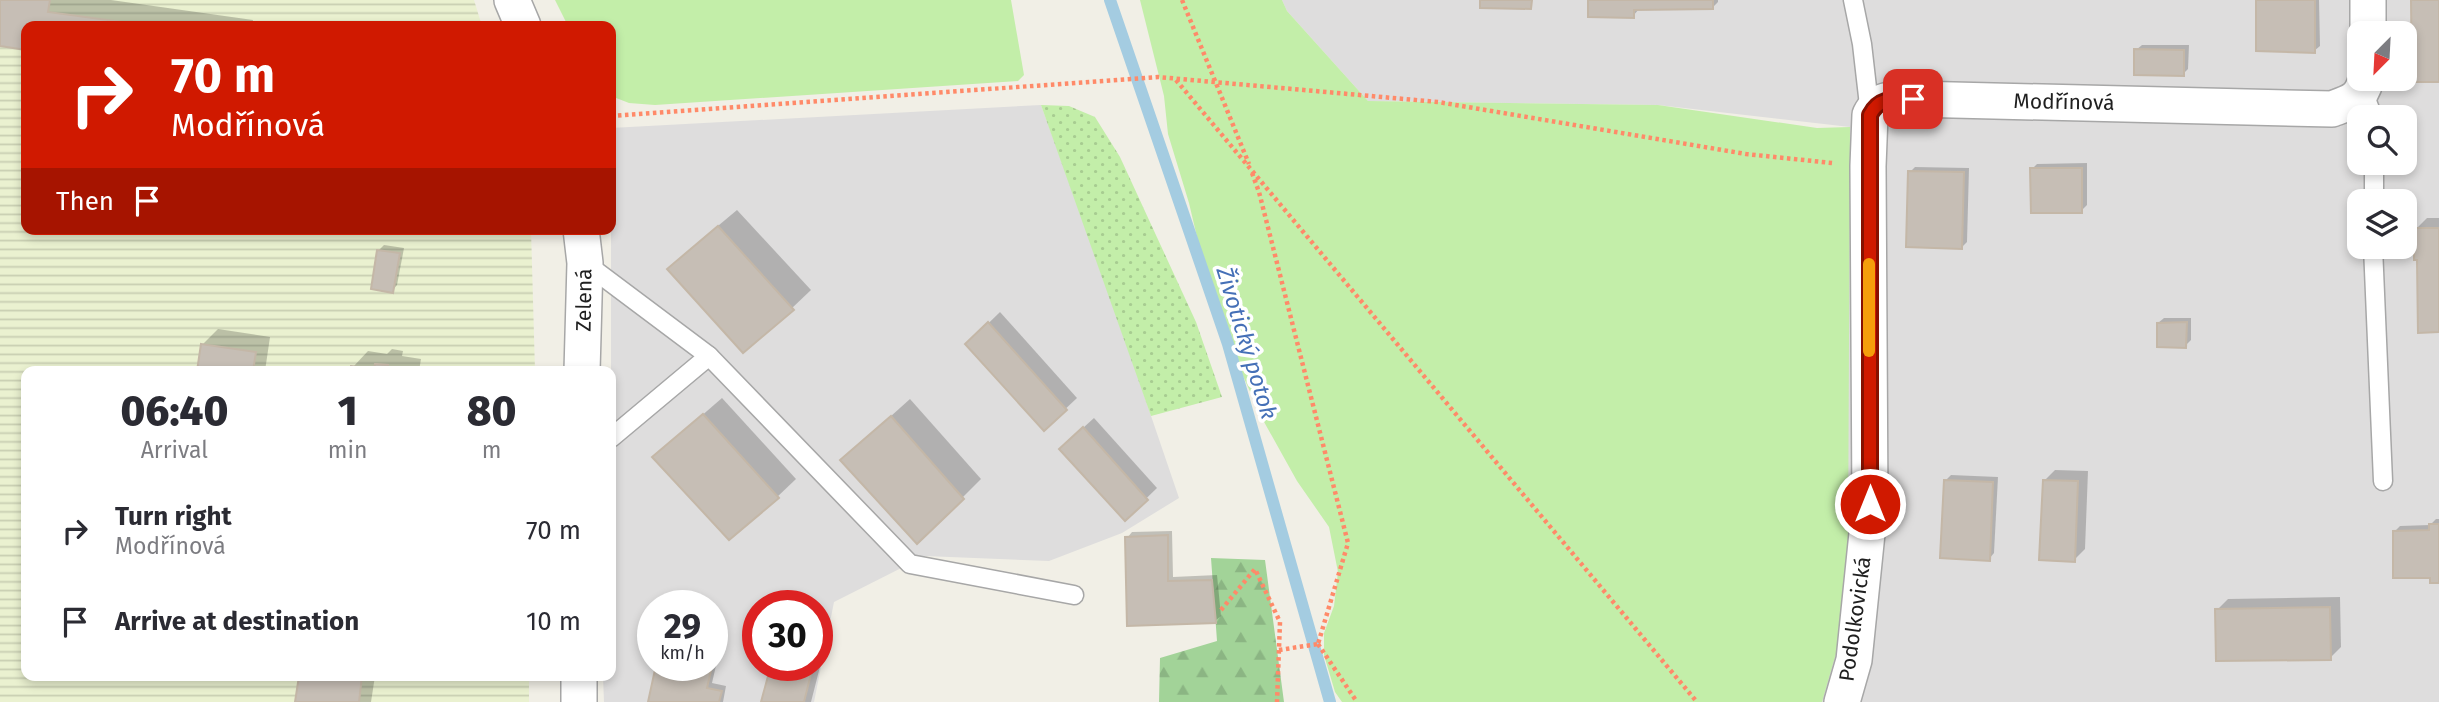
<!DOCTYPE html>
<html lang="en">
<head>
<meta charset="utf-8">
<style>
  body { margin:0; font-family:"Fira Sans",sans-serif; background:#f2f2f3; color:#2b2b33; height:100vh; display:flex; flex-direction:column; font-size:26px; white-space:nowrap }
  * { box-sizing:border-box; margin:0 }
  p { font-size:23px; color:#7c7c81 }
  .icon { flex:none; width:38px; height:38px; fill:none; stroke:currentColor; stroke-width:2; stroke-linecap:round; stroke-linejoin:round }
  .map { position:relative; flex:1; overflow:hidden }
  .details { position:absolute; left:21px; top:366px; width:595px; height:315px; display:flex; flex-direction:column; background:#fff; border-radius:14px; box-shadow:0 4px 10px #0003 }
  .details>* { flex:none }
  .hud { position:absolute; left:21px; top:21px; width:595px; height:214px; border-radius:14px; box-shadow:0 4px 10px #0003; background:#d01900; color:#fff; overflow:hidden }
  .needle { width:46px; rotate:204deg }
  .tools { position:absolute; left:2347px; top:21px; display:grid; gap:14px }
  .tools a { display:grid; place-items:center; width:70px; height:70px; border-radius:14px; background:#fff; box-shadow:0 4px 10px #0003; font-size:35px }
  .speed { position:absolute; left:637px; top:590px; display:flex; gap:14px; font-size:35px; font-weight:700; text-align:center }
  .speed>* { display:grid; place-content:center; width:91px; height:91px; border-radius:50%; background:#fff; box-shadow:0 4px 10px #0003; line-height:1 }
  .speed small { font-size:18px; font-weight:400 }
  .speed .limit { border:10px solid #d22; background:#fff; color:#111 }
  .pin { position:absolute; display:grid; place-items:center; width:60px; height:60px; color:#fff; margin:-30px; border-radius:14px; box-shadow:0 4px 10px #0006 }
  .me { position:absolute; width:77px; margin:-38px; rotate:0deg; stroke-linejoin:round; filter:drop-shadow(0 0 5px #0008) }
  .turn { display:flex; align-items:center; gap:24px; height:147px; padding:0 35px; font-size:32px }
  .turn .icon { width:91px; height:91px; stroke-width:2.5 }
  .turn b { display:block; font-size:49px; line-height:60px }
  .then { display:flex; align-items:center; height:66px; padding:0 35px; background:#0003; gap:14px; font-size:26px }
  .eta { display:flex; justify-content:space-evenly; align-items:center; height:119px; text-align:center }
  .eta b { font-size:42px; font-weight:800; line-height:49px }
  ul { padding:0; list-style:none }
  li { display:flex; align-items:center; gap:21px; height:91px; padding:0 35px }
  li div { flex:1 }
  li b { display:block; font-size:26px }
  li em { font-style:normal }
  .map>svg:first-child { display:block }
  .residential { fill:#dedddd; fill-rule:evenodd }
  .farmland { fill:url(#farmland-rules) }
  .grass { fill:#c3eea9 }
  .forest { fill:url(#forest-firs) }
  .garden { fill:url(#garden-dots) }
  .shadow { fill:#0003 }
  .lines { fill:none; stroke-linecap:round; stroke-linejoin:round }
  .stream { stroke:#a4cce1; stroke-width:12 }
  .building { fill:#c6beb5; stroke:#c4b7a7; stroke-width:2 }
  .service-casing { stroke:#a7a7a7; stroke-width:21 }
  .minor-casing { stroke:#a7a7a7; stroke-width:38 }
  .path { stroke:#ff8a69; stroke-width:4.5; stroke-dasharray:3.5 3.5; stroke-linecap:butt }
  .service { stroke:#fff; stroke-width:18 }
  .minor { stroke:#fff; stroke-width:35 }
  .route-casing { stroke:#871000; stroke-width:18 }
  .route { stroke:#d01900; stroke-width:12 }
  .slow { stroke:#f59e0b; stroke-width:12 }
  .labels { text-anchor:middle; stroke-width:7; stroke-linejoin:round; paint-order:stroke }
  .street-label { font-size:21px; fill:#202020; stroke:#fff }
  .water-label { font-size:23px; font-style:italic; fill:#4570b7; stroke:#fff }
</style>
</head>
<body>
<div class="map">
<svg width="2439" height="702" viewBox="0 0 2439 702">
  <defs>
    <pattern id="farmland-rules" width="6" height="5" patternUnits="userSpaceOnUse" patternTransform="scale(1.75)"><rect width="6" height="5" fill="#eaf1d0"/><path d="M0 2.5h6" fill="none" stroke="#c8ceb2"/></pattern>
    <pattern id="forest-firs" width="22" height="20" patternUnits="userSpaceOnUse" patternTransform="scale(1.75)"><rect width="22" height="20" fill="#a2d398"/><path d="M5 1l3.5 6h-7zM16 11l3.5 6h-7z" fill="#8bb583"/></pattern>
    <pattern id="garden-dots" width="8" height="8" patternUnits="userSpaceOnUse" patternTransform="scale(1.75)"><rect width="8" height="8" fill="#c3eea9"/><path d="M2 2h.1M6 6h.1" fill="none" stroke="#a7cc91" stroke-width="1.8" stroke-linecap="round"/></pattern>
  </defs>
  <rect width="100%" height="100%" fill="#f1efe6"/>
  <!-- residential -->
  <g class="residential">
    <path d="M1282,0H2439V702H1559L1850,127L1658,105L1368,101L1287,11ZM2359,33H2404V79H2359ZM2359,117H2404V163H2359ZM2359,201H2404V247H2359Z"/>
    <path d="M1041,105L1103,275L1179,498L1122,533L1049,561L925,556L834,602L814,702H604L603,676H611V128ZM653,606H712V665H653ZM758,606H817V665H758Z"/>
  </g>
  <!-- farmland -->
  <polygon class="farmland" points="0,0 474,0 482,26 26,26 26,229 531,229 535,371 26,371 26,676 529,676 529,702 0,702"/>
  <!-- grass -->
  <g class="grass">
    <polygon points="555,0 1011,0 1024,75 1018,81 655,105 629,103 611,96 611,26 568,26"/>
    <polygon points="1140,0 1282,0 1287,11 1368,101 1658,105 1817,128 1850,127 1848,551 1839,643 1822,702 1342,702 1335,692 1324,655 1324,633 1334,606 1338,572 1329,527 1297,481 1263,420 1233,354 1205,271 1189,203 1168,134 1164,96"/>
  </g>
  <!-- forest -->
  <polygon class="forest" points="1211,558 1265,560 1284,702 1159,702 1160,658 1217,641"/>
  <!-- garden -->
  <polygon class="garden" points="1041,105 1069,106 1095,117 1120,157 1196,322 1222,397 1151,416"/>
  <!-- shadow -->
  <g class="shadow">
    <polygon points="0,0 111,0 253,20 252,26 26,26 26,48 0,44"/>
    <polygon points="1590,0 1718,0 1718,2 1713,7 1639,9 1633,16"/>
    <polygon points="2258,0 2319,0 2320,46 2314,51"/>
    <polygon points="2142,45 2189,45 2188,69 2183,74 2136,50"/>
    <polygon points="2087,163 2087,205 2081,211 2032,169 2037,164"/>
    <polygon points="1915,167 1969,168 1967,242 1962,247 1910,172"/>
    <polygon points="737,210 811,290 769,330 688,251"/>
    <polygon points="2427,218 2439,218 2439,330 2419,259 2416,229"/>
    <polygon points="384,245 404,248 397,285 392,291 378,251"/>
    <polygon points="1000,312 1077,398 1044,429 967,344"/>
    <polygon points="2164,318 2191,318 2191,340 2185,346 2158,323"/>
    <polygon points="218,329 270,337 265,371 199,371 203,344"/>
    <polygon points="392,349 403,351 402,356 421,359 419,371 352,371 353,367 368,351 387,354"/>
    <polygon points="722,398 796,479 754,519 654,457"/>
    <polygon points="910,399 981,479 918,542 842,460"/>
    <polygon points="1094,418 1157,488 1125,519 1072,438"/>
    <polygon points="2055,470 2088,471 2085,549 2074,560 2044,481"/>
    <polygon points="1951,475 1998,477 1994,553 1989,559 1945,481"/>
    <polygon points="2436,519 2439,519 2439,582 2395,531 2400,526 2430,525"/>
    <polygon points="1172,531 1173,577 1217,575 1221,616 1215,621 1129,624 1127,538 1132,532"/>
    <polygon points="2340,597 2341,647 2330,658 2217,610 2228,599"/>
    <polygon points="712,655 718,657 712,683 726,686 723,702 650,702 658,665 712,665"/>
    <polygon points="817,658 822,659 811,702 763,702 772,665 817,665"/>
    <polygon points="301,676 375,676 371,702 297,702"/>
  </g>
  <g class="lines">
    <!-- stream -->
    <polyline class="stream" points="1110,0 1228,344 1330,702"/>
  </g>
  <!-- building -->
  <g class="building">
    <polygon points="0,0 50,0 48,12 152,26 26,26 26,50 0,46"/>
    <polygon points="1480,0 1532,0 1531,9 1480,8"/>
    <polygon points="1588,0 1713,0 1713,9 1634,10 1634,18 1588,17"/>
    <polygon points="2256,0 2315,0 2315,53 2256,51"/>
    <polygon points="2411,0 2439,0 2439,82 2412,82"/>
    <polygon points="2134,49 2184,50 2184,76 2134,75"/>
    <polygon points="2030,168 2082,168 2082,213 2031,213"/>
    <polygon points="1908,171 1964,172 1962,249 1906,247"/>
    <polygon points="718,226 794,310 743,353 667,269"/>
    <polygon points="2414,228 2439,228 2439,332 2418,333 2417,260 2414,260"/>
    <polygon points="377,250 400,253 393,293 371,289"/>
    <polygon points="988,322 1067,410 1044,431 965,344"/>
    <polygon points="2187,322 2186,348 2157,347 2157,323"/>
    <polygon points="201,344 256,352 253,371 197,371"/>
    <polygon points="375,364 388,365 388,371 390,371 350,371 351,366 374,369"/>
    <polygon points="703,414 779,498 729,540 652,457"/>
    <polygon points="891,416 964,499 917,544 840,460"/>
    <polygon points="1083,427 1148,500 1125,521 1059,449"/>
    <polygon points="1944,480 1993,482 1990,561 1940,558"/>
    <polygon points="2043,480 2078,481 2075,562 2039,560"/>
    <polygon points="2429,524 2439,524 2439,583 2430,583 2430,578 2393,578 2393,531 2429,530"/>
    <polygon points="1168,535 1168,581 1212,580 1216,623 1127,626 1125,537"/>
    <polygon points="2330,607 2331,660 2216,661 2215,609"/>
    <polygon points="712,662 713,662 707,688 722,691 719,702 648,702 656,665 712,665"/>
    <polygon points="771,665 795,665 812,670 804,702 761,702"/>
    <polygon points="299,676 362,676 359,702 295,702"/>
  </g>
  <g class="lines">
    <defs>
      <g id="service">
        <polyline points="1853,0 1862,44 1870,114"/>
        <polyline points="2363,91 2373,117"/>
        <polyline points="2374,201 2374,163"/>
        <polyline points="2373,247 2383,481"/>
        <polyline points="585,263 709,356"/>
        <polyline points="611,438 709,356 910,564 1074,595"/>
      </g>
      <g id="minor">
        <polyline points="512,0 523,26"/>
        <polyline points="2368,0 2368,33"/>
        <polyline points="581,229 585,263 582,371"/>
        <polyline points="579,702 579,676"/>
        <path d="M1842,702L1854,660L1870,504L1868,166L1870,115C1879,97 1894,99 1913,99L2332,109C2351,102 2361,100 2366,79"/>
      </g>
    </defs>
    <!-- service casing -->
    <use href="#service" class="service-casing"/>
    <!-- minor casing -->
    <use href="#minor" class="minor-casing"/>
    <!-- path -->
    <g class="path">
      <polyline points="1182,0 1249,164"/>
      <polyline points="1176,80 1697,702"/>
      <polyline points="611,116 1158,77 1438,102 1746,154 1832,163"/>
      <polyline points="1252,173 1259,192 1348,543 1318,644"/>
      <polyline points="1221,610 1255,569 1280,622 1277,702"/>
      <polyline points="1318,644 1357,702"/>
      <polyline points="1279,650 1318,644"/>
    </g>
    <!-- service -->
    <use href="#service" class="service"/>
    <!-- minor -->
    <use href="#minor" class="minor"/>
  </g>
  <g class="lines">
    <defs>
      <path id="route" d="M1870,504V115C1879,97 1894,99 1913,99"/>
    </defs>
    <!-- route casing -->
    <use href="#route" class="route-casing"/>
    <!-- route -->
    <use href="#route" class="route"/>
    <!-- slow -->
    <polyline class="slow" points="1869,264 1869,351"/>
  </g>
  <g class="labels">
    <!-- street labels -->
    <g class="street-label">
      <text transform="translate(2064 102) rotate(1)" y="7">Modřínová</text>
      <text transform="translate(584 300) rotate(-89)" y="7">Zelená</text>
      <text transform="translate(1855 619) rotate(-82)" y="7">Podolkovická</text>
    </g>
    <!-- water labels -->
    <g class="water-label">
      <text transform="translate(1247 343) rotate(73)" y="8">Životický potok</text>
    </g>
  </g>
</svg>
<div class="tools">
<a><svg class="needle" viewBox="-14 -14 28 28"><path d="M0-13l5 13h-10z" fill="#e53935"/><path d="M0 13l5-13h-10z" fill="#7c7c81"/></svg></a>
<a><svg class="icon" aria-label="search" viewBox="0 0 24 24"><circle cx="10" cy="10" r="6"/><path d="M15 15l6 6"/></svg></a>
<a><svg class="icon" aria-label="layers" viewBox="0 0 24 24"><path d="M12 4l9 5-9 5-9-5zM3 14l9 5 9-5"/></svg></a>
</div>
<div class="speed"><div>29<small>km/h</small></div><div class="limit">30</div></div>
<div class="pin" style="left:1913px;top:99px;background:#d93025"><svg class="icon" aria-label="arrive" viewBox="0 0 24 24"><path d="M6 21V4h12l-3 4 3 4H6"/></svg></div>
<svg class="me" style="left:1870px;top:504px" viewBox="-20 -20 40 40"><circle r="17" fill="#d01900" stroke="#fff" stroke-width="3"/><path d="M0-11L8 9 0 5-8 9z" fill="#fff"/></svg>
<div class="hud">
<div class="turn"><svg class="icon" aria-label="right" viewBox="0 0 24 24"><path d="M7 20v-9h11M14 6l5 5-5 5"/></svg><div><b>70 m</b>Modřínová</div></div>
<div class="then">Then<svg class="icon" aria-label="arrive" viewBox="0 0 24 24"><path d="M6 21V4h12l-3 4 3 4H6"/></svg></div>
</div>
<section class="details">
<div class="eta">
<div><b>06:40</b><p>Arrival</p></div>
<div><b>1</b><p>min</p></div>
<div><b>80</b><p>m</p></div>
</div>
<ul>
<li><svg class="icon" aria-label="right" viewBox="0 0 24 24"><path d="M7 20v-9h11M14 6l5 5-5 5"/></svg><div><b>Turn right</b><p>Modřínová</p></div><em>70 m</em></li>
<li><svg class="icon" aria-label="arrive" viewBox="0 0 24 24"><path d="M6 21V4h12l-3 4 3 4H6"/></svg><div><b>Arrive at destination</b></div><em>10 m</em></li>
</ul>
</section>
</div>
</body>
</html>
